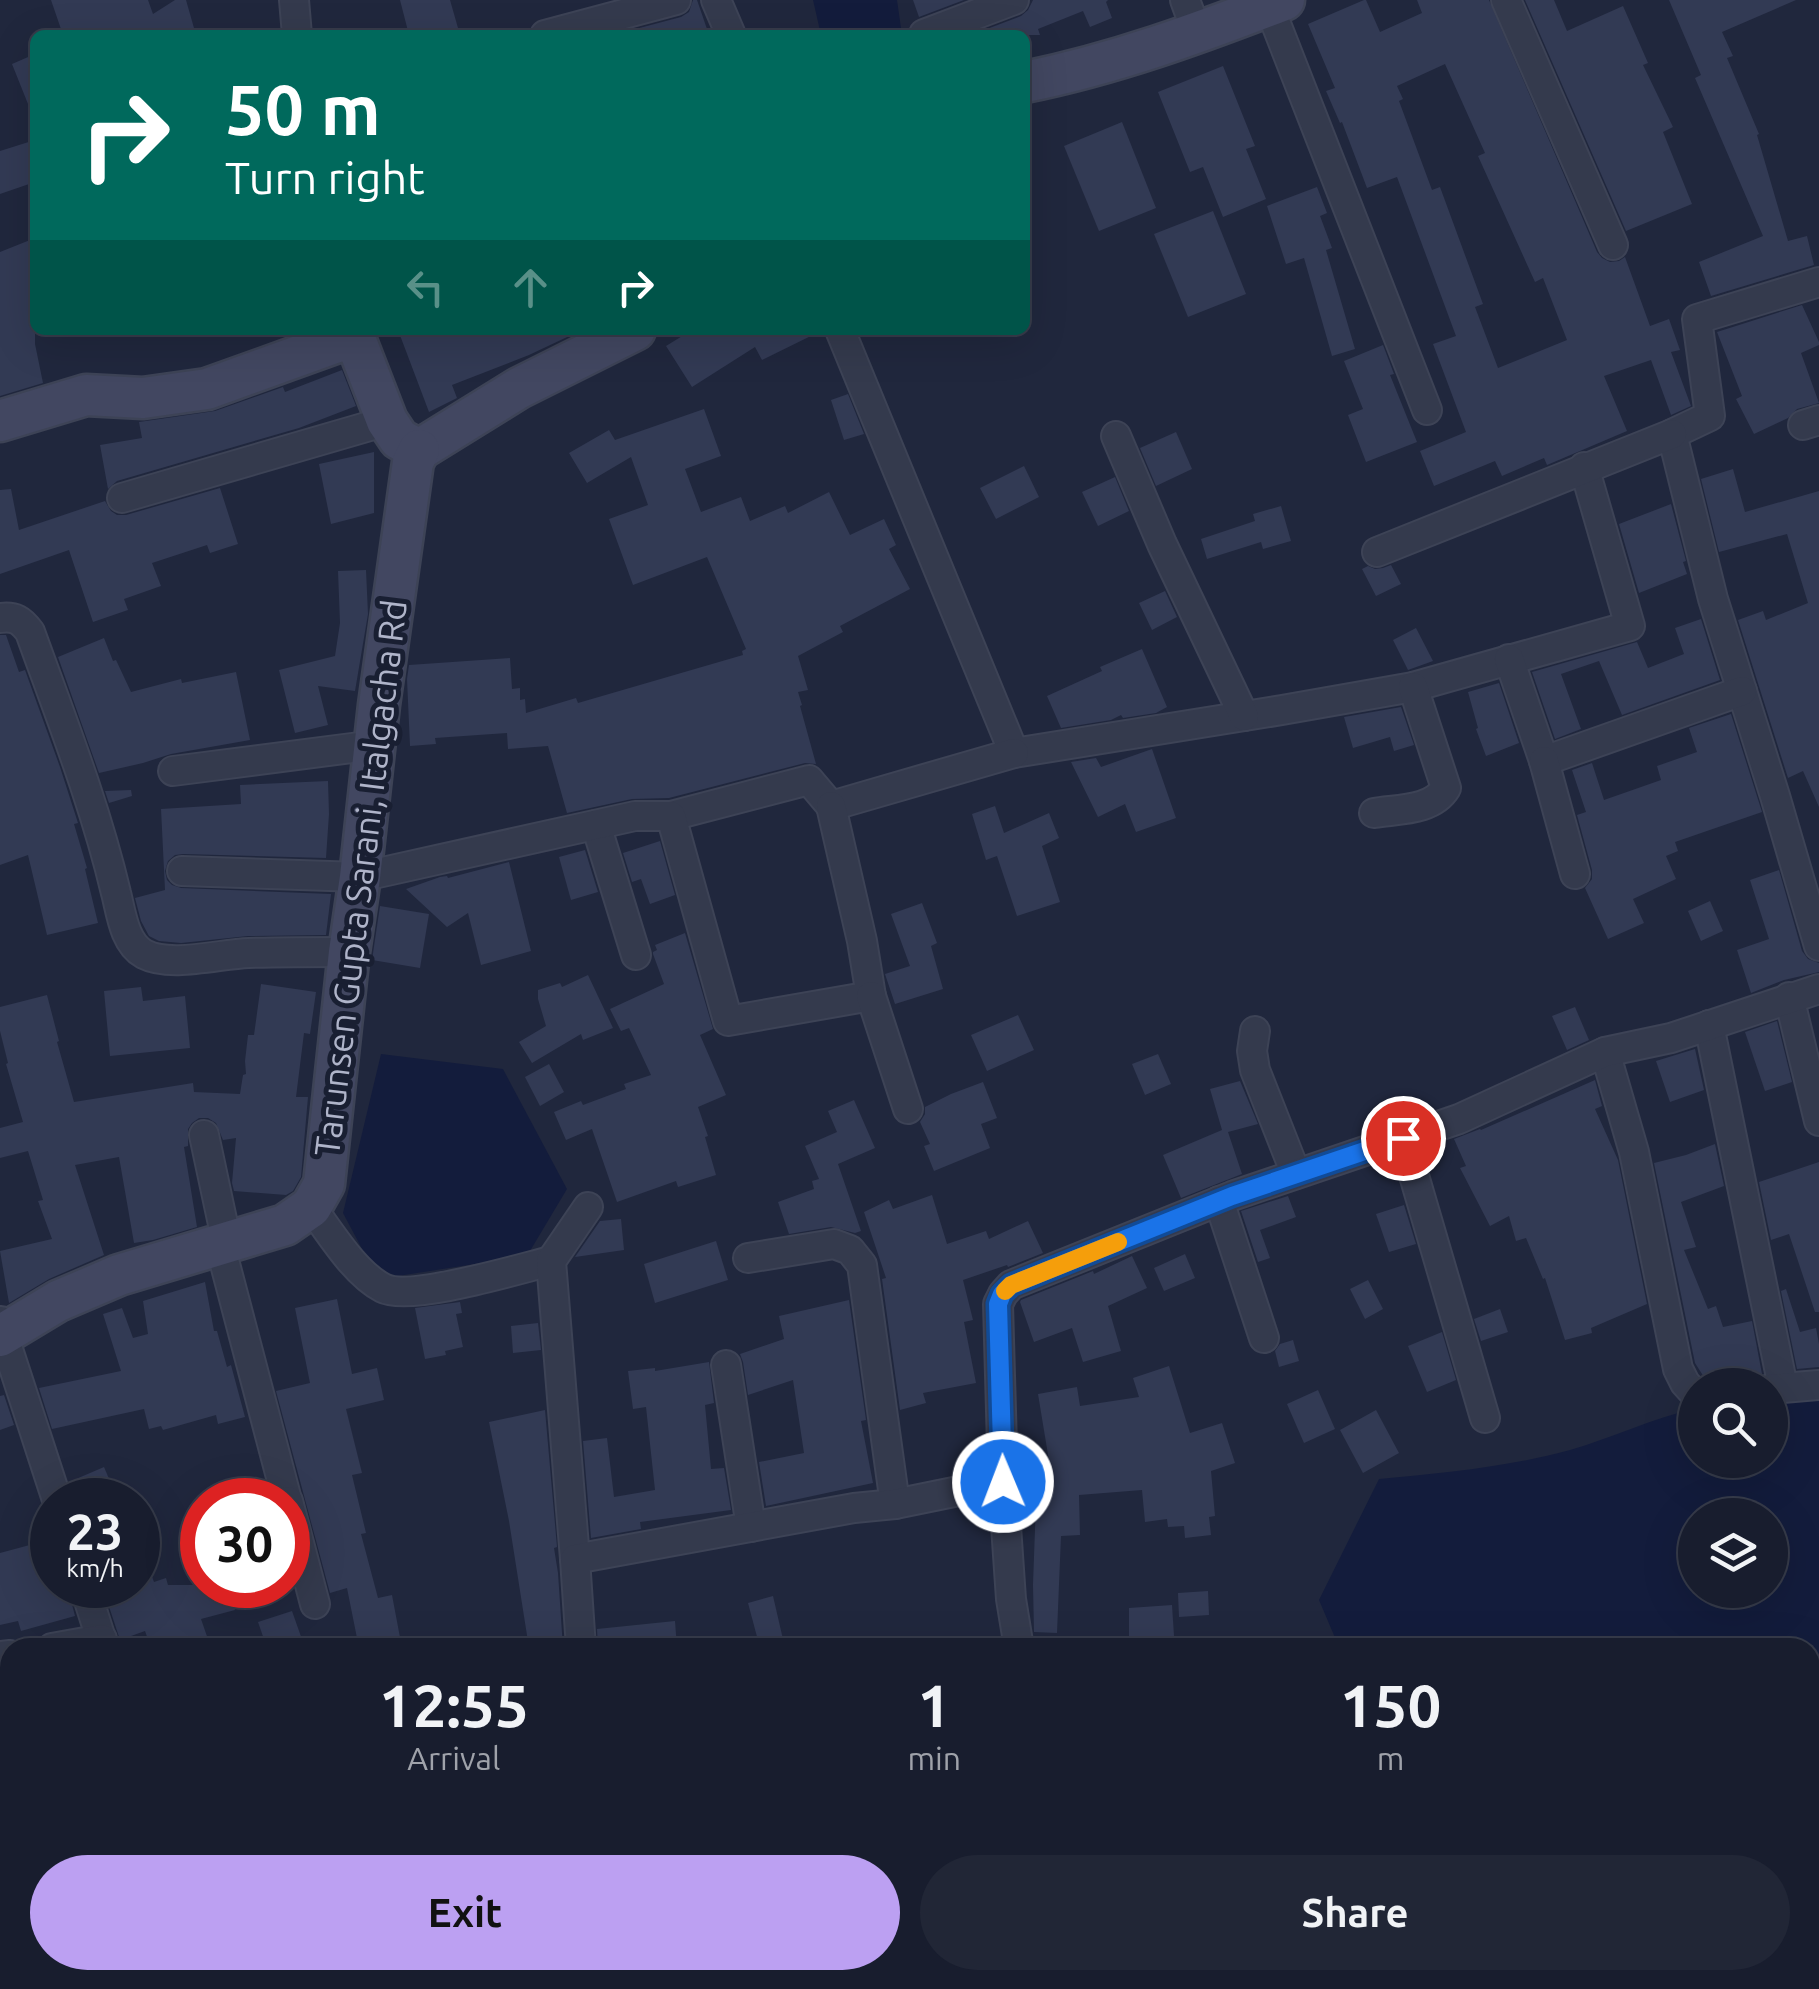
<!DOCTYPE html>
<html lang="en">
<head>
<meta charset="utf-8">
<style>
  body { margin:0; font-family:Ubuntu,sans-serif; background:#212636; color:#f1f3f6; height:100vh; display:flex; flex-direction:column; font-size:38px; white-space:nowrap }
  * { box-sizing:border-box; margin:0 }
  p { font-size:32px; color:#9fa2aa }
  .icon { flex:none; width:55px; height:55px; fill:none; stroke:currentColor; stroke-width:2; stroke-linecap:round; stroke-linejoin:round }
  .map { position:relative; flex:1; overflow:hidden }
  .details { position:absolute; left:0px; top:1638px; width:1820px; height:352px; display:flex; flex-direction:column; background:#181d2e; border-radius:30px 30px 0 0; box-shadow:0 10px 40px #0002,0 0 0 2px #363b4a }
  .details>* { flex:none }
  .banner { position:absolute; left:30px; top:30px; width:1000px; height:305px; border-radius:15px; box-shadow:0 10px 40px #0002,0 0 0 2px #363b4a; background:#00695c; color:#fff; overflow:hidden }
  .controls { position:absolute; left:1678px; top:1368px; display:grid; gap:20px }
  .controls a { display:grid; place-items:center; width:110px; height:110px; border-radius:50%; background:#181d2e; box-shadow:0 10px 40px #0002,0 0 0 2px #363b4a; font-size:50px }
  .speed { position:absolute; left:30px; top:1478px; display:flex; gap:20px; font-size:50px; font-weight:700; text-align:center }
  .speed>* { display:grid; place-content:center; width:130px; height:130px; border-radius:50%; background:#181d2e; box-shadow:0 10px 40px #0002,0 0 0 2px #363b4a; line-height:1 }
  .speed small { font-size:25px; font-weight:400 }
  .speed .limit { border:15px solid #d22; background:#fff; color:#111 }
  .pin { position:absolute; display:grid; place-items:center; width:85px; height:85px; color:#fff; margin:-42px; border:5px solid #fff; border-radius:50%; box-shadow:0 2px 10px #0007 }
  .me { position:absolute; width:110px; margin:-55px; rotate:359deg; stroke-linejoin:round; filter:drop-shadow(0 0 8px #0008) }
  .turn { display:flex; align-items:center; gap:35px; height:210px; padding:0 30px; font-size:45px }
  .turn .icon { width:130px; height:130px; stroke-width:2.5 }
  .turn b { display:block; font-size:70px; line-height:85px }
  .lanes { display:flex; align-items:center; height:95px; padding:0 30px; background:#0003; justify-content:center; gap:50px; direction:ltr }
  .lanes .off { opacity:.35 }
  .eta { display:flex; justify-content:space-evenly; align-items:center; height:170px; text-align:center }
  .eta b { font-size:60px; font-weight:600; line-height:70px }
  .button { display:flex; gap:20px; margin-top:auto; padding:20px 30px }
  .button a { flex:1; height:115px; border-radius:60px; background:#bca0f2; color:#111; font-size:40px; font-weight:600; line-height:115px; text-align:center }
  .button a+a { background:#212636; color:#f1f3f6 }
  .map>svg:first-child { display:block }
  .water { fill:#131c3c; fill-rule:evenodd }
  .building { fill:#323a54; fill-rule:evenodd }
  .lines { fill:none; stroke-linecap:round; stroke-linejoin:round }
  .street-casing { stroke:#3d4356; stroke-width:32 }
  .secondary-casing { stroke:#3d4356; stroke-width:45 }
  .street { stroke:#343a4d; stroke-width:28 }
  .secondary { stroke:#424761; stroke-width:40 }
  .route-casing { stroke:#114b97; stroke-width:25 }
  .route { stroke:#1a73e8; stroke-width:18 }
  .slow { stroke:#f59e0b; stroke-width:18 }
  .labels { text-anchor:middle; stroke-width:10; stroke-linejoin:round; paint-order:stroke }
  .street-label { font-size:35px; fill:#afb4c9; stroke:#191f32 }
</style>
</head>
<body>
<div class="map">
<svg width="1819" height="1989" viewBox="0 0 1819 1989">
  <rect width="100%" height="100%" fill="#20273d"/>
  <!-- water -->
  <g class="water">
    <polygon points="813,0 897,0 902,35 821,35"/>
    <polygon points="381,1054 503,1069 567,1189 527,1256 378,1279 343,1213"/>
    <path d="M1819,1388V1989H1716L1717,1980H1810V1648L1339,1647L1319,1600L1379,1479C1443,1473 1508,1467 1570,1450C1612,1438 1652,1418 1695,1409V1460H1770V1395ZM1695,1515H1770V1590H1695Z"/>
    <polygon points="449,1980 763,1980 764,1989 452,1989"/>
  </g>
  <!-- building -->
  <g class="building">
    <polygon points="51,0 148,0 153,14 175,0 186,0 196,35 63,35"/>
    <polygon points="400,0 450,0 460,35 409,35"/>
    <polygon points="693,0 697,0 707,29 689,35 613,35 681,17 689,12"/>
    <polygon points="913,0 964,0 919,17"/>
    <polygon points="1033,0 1108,0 1106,2 1112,18 1090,27 1083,11 1038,29 1040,35 971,35 1021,16 1028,10"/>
    <path d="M1364,0H1366L1380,32L1422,13L1417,0H1489L1597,252L1602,258L1610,262L1619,261L1625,257L1650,326L1669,319L1680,350L1671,352L1691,406L1671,415L1651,360L1604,376L1627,431L1547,465L1544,458L1502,476L1495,461L1434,486L1420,451L1466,432L1433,344L1456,336L1397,177L1367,188L1342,122L1340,123L1326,91L1335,88L1308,24ZM1445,64L1485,153L1478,156L1535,282L1543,278L1567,340L1498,368L1475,307L1483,304L1440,187L1432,190L1399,101L1403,99L1397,86Z"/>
    <polygon points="1525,0 1554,0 1567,31 1623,6 1648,63 1643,65 1673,127 1663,132 1692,204 1626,231"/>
    <polygon points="1669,0 1796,0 1722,32 1733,56 1727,58 1759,134 1757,135 1788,241 1807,236 1814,265 1711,296 1699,262 1763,236 1695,78 1701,75"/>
    <polygon points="35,54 35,119 34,119 12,64"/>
    <polygon points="1223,66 1255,146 1246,149 1266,199 1223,217 1203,167 1190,172 1158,92"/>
    <polygon points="1122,122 1156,208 1099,231 1064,146"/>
    <polygon points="35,140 35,182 0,194 0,151"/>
    <polygon points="1317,187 1327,213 1320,216 1332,248 1326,250 1355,349 1332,356 1304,258 1286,264 1267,206"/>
    <polygon points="1213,211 1246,294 1188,317 1154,234"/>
    <polygon points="35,238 35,344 43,383 0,396 0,252"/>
    <polygon points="1802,305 1819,342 1819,345 1801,353 1819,403 1797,409 1788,418 1754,434 1736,399 1742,396 1717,332"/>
    <polygon points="398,330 582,330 529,355 452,385 457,398 429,412"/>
    <polygon points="692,330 823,330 762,360 755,347 692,387 666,346"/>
    <polygon points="1383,345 1394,374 1390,375 1417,442 1366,462 1348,415 1363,409 1344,361"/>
    <polygon points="342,370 356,406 299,428 117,481 108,489 100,445 142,438 139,422 215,411 283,387 285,392"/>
    <polygon points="848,394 864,434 844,440 831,400"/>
    <polygon points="704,409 721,456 685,469 701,512 741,497 750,521 785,506 788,513 829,492 850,535 884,519 896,545 889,549 910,589 840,626 843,632 798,656 808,690 798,692 802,705 800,706 816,764 805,763 669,798 632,799 567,813 548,746 508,749 507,733 435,738 436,744 410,746 407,679 409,665 510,658 512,689 520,688 520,700 525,699 526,713 576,698 578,703 743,655 742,651 746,649 707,557 633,585 609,519 648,505 631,457 587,483 569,453 609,430 615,440"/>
    <polygon points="1176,432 1192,469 1156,486 1140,448"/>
    <polygon points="374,452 374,513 331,524 319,464"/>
    <polygon points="1024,466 1039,497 996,519 980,488"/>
    <polygon points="1733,469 1745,512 1819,491 1819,807 1803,771 1788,778 1738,620 1763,611 1766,620 1808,603 1787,534 1719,552 1701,479"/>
    <polygon points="1115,477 1129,511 1098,526 1082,492"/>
    <polygon points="220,488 238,544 210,553 207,545 152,563 161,586 124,599 128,610 93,622 69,550 0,574 0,490 11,489 19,530 105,501 111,511 117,515 126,515"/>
    <polygon points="1671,504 1686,561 1683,562 1687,574 1639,593 1619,524"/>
    <polygon points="1281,506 1291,541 1263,549 1261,542 1207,559 1201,539 1255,521 1253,514"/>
    <polygon points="1391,565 1401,584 1376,596 1362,569 1368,566 1375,569 1383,568"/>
    <polygon points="366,570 368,614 355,691 318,686 328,725 295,733 279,670 335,656 340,623 338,571"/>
    <polygon points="1165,591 1177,617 1152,630 1139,603"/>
    <polygon points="1701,619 1720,680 1622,715 1599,661 1561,674 1581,729 1555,739 1532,672 1637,642 1648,668 1684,654 1675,628"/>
    <polygon points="1416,628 1433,661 1408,670 1393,640"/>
    <polygon points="0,635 6,635 19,672 25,670 60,767 78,823 74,824 87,868 85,869 98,923 47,935 28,855 0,865"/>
    <polygon points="104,638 113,661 116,660 131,692 181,679 182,683 236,672 250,740 171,754 143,763 99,773 58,657"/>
    <polygon points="1142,649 1167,707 1156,713 1123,718 1121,715 1111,720 1061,728 1047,696 1102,671 1100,667"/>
    <polygon points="1499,683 1519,743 1486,756 1476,729 1478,728 1468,692"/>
    <polygon points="1401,707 1414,745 1394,751 1390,737 1353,748 1344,717"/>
    <polygon points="1731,714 1762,812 1675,842 1678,851 1666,856 1676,879 1633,899 1644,923 1608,939 1585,888 1592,879 1592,870 1577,815 1586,812 1572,770 1592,763 1604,800 1661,780 1657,766 1697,752 1689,728"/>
    <polygon points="1152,749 1176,818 1136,832 1125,804 1098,817 1071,762 1096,758 1101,767"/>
    <polygon points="328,781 329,814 326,858 183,854 175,855 168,861 165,871 167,880 172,885 181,888 331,894 326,935 248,936 181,943 159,941 149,936 141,921 135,898 165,890 161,809 241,804 240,785"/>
    <polygon points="131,790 132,796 109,803 105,791"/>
    <polygon points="995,806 1004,833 1049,813 1059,838 1042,846 1060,902 1017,916 997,856 986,860 972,814"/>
    <polygon points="660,841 675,895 650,904 641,879 632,882 623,853"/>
    <polygon points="585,850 598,892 571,900 559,857"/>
    <polygon points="509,862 531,951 481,965 468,913 447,927 406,889 440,877 447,876 448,878"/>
    <polygon points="1779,870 1802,951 1808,959 1819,963 1819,972 1784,980 1751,993 1737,950 1769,939 1750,880"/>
    <polygon points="1710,901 1723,931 1701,941 1688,911"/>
    <polygon points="922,903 937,943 931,946 943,989 895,1004 885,974 910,966 891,914"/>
    <polygon points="380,906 429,914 420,968 372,960"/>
    <polygon points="685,933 713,1029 700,1035 726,1095 698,1107 708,1136 705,1137 716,1175 678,1187 676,1181 617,1202 592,1129 566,1140 554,1112 581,1101 583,1105 626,1089 624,1084 651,1075 629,1028 621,1031 610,1009 664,984 653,954 653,952 657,950 655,945"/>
    <polygon points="588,975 613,1028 583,1040 581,1034 532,1063 519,1042 546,1026 538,999 538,990 560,983 562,987"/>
    <polygon points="261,984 316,992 310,1034 304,1033 296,1097 308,1097 301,1177 293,1191 286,1195 234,1191 232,1183 236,1138 223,1140 216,1123 208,1118 199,1118 192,1123 188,1129 188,1146 184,1147 197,1227 153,1240 134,1243 119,1157 75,1165 104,1255 49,1279 9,1303 0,1251 52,1239 38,1201 43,1200 28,1151 0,1158 0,1128 23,1122 6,1064 8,1063 0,1031 0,1007 47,995 59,1041 57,1042 74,1102 193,1083 194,1092 240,1094 243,1075 246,1074 245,1061 248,1035 254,1035"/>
    <polygon points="141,987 143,1001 185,996 190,1048 110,1056 104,991"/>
    <polygon points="1575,1007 1589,1040 1567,1050 1552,1016"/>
    <polygon points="1018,1015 1034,1050 987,1071 971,1035"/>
    <polygon points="1777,1021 1792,1082 1765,1091 1745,1032"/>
    <polygon points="1695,1049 1704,1090 1670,1102 1656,1061"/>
    <polygon points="1158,1054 1171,1084 1145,1095 1132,1064"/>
    <polygon points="549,1064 564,1092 540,1106 525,1077"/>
    <polygon points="1595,1080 1602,1106 1595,1109 1618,1160 1647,1304 1591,1328 1592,1333 1565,1340 1545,1278 1543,1279 1526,1238 1516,1241 1509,1216 1490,1226 1460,1168 1466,1166 1454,1139 1480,1129 1481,1130"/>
    <polygon points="1240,1081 1258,1124 1228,1132 1242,1174 1181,1198 1163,1155 1222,1130 1210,1089"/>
    <polygon points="983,1082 997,1118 981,1124 990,1148 934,1171 924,1146 930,1144 920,1122 925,1114 925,1107 951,1094"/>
    <polygon points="854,1100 875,1148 838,1164 861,1231 855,1233 831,1227 789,1234 778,1202 814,1189 812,1181 819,1179 805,1146 837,1132 828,1111"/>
    <polygon points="1715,1144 1724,1186 1681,1202 1696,1247 1684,1250 1708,1309 1716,1306 1723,1327 1752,1321 1762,1374 1755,1380 1744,1383 1742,1373 1709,1385 1695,1363 1654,1163 1686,1155"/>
    <polygon points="1819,1162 1819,1312 1815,1312 1789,1234 1771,1240 1759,1182"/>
    <polygon points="932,1195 947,1244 986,1231 989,1239 1028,1221 1043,1253 1008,1267 1007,1265 963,1280 973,1320 964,1322 976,1383 923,1393 926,1403 900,1410 882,1279 886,1278 864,1212 889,1200 893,1209"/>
    <polygon points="1288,1196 1296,1217 1260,1230 1270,1258 1258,1262 1241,1211"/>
    <polygon points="1404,1205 1416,1244 1389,1252 1376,1214"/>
    <polygon points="621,1219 624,1250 575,1257 600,1221"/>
    <polygon points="716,1241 728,1280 655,1303 644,1264"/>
    <polygon points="1185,1254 1195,1278 1164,1291 1154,1268"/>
    <polygon points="1132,1256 1147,1288 1108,1306 1121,1351 1083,1362 1072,1328 1034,1342 1020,1302 1021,1300 1093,1271 1094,1274"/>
    <polygon points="1368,1280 1383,1309 1365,1319 1350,1289"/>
    <polygon points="205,1282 214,1331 217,1331 227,1367 231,1365 245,1417 218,1424 216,1415 163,1430 161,1426 149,1429 144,1409 52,1429 39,1388 121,1371 103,1314 122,1308 133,1338 148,1334 143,1301"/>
    <polygon points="1786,1289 1800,1332 1816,1328 1819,1344 1819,1367 1797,1369 1781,1291"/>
    <polygon points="337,1299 352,1374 377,1368 384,1400 346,1409 362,1473 352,1475 366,1533 361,1534 378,1598 392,1595 402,1648 359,1648 347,1588 330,1593 276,1391 310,1383 295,1308"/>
    <polygon points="849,1300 866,1420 861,1421 873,1483 766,1506 759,1462 804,1453 793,1380 748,1395 743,1362 740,1354 784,1339 779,1316"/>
    <polygon points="460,1302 462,1313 456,1314 463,1347 445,1351 446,1355 425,1359 415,1308"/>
    <polygon points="1500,1309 1508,1332 1481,1341 1474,1319"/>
    <polygon points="538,1323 541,1350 513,1353 511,1326"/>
    <polygon points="1442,1332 1456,1380 1427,1392 1408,1346"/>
    <polygon points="1293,1340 1299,1361 1279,1367 1275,1351 1280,1344"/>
    <polygon points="709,1362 714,1403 705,1405 711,1469 724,1468 731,1510 640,1522 641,1529 591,1538 583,1441 607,1438 614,1497 655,1490 646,1407 633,1409 628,1371 655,1368 655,1371"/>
    <polygon points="1169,1366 1190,1433 1222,1423 1235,1463 1211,1471 1215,1516 1209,1517 1211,1535 1185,1538 1184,1526 1168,1527 1167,1519 1145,1522 1142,1490 1079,1495 1080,1535 1061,1536 1057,1633 1034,1632 1033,1585 1037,1473 1051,1473 1038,1394 1077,1387 1080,1406 1139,1397 1133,1378"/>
    <polygon points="1318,1390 1335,1429 1304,1443 1287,1404"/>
    <polygon points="4,1395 14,1425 0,1430 0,1396"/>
    <polygon points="545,1410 557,1547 554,1548 558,1573 563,1648 529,1648 509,1521 489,1422"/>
    <polygon points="1376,1410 1399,1453 1363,1473 1340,1430"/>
    <polygon points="104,1467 118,1500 74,1500 69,1482"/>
    <polygon points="52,1539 52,1585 67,1585 75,1616 21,1631 18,1621 0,1625 0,1553"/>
    <polygon points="139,1542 154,1582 166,1578 168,1585 229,1585 235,1610 201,1619 211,1648 151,1648 145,1631 120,1640 102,1585 138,1585"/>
    <polygon points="1208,1591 1209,1615 1179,1617 1178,1593"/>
    <polygon points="773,1596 785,1648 760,1648 748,1603"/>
    <polygon points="1172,1605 1174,1636 1129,1639 1129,1608"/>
    <polygon points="292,1611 305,1648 267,1648 258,1622"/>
    <polygon points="675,1621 677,1648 598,1648 597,1629"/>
  </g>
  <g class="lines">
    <defs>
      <g id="street">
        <polyline points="294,0 297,35"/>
        <polyline points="716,0 731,35"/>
        <polyline points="1185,0 1197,33"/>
        <polyline points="1506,0 1613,245"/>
        <polyline points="1269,6 1427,410"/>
        <polyline points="924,34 1014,0"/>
        <polyline points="545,35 676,0"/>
        <polyline points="1819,282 1697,319 1710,416 1672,434 1713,599 1775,796 1819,946"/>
        <polyline points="840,330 1014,753 1282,710 1413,687 1630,626 1584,467"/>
        <polyline points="1803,425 1819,420"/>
        <polyline points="1116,436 1162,544 1244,716"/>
        <polyline points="122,498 387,421"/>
        <polyline points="1377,552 1672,434"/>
        <path d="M0,618C15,616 21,620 30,632C61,718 95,804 116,893C121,912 124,943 144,954C171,968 219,954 249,953C282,952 315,952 349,952"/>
        <polyline points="1509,659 1544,761 1742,691"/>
        <polyline points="1544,761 1575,874"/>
        <polyline points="173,771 375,745"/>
        <path d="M1374,813C1398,809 1432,811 1446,788L1413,687"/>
        <polyline points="671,816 809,780 831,806 1014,753"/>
        <polyline points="596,825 636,955"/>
        <polyline points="182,871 360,877 635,816 671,816 728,1021 871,996 862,941 831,806"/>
        <polyline points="871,996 908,1109"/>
        <polyline points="1789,997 1819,1121"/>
        <polyline points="1709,1025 1783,1387"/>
        <polyline points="1255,1031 1252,1051 1255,1070 1296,1174"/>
        <polyline points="1605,1052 1634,1152 1678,1369 1685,1383 1695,1394"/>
        <polyline points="204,1135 227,1243"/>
        <polyline points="1403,1138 1485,1418"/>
        <polyline points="1219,1201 1264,1338"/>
        <path d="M311,1207C330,1232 354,1273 383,1288C410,1302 518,1269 551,1261"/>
        <polyline points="220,1245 287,1500"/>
        <polyline points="748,1258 834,1244 850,1250 862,1265 895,1504"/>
        <polyline points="1,1321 3,1334 57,1500"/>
        <polyline points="726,1365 751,1527"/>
        <polyline points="1770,1389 1819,1385"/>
        <polyline points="1003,1482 1011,1599 1019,1648"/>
        <polyline points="288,1501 315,1604"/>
        <polyline points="575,1559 551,1261 588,1207"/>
        <polyline points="84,1585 104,1648"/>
        <polyline points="52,1648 102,1639"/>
        <polyline points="581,1648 575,1559 854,1508 895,1504 1003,1482 998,1304 1003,1294 1011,1285 1232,1196 1459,1119 1605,1052 1671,1038 1819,989"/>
        <polyline points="0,1656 10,1655"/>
        <polyline points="0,1901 10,1899"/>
        <polyline points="193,1980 195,1989"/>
        <polyline points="272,1980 274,1989"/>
        <polyline points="423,1980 426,1989"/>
        <polyline points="1069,1980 1071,1989"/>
        <polyline points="111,1989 118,1980"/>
        <polyline points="845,1989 849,1980"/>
      </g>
      <g id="secondary">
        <path d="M1025,82C1114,64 1199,33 1284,0"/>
        <polyline points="0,421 86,395 143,398 207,389 354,336 387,421 399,439 419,450 519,388 635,330"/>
        <polyline points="0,1336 58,1301 119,1275 285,1225 311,1207 324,1184 349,952 360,877 379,705 413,462 419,450"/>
      </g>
    </defs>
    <!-- street casing -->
    <use href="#street" class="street-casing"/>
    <!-- secondary casing -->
    <use href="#secondary" class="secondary-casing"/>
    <!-- street -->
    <use href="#street" class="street"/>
    <!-- secondary -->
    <use href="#secondary" class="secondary"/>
  </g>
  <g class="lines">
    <defs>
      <polyline id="route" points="1003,1482 998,1304 1002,1294 1011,1285 1232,1196 1403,1138"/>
    </defs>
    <!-- route casing -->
    <use href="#route" class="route-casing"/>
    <!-- route -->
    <use href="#route" class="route"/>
    <!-- slow -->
    <polyline class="slow" points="1005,1291 1011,1285 1118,1242"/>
  </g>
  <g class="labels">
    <!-- street labels -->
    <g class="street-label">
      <text transform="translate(361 878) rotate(-83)" y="12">Tarunsen Gupta Sarani, Italgacha Rd</text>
    </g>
  </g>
</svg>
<div class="controls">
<a><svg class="icon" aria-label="search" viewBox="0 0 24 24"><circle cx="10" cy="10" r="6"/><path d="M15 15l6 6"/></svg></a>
<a><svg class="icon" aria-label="layers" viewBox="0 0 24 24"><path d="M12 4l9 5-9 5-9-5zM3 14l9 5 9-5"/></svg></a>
</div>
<div class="speed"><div>23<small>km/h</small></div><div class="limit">30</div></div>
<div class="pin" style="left:1403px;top:1138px;background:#d93025"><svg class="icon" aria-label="arrive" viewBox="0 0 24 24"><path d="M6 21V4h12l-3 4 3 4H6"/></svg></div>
<svg class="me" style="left:1003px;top:1482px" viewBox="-20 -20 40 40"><circle r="17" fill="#1a73e8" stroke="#fff" stroke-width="3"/><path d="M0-11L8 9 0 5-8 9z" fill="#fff"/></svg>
<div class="banner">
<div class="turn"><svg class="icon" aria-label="right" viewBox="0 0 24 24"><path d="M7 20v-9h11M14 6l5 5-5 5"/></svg><div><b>50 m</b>Turn right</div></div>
<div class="lanes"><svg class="icon off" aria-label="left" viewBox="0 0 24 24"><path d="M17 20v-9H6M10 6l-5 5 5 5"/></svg><svg class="icon off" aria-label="ahead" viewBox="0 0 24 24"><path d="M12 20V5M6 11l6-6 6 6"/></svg><svg class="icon" aria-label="right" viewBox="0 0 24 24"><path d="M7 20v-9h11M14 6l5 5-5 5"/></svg></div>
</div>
<section class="details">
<div class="eta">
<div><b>12:55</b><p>Arrival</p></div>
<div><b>1</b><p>min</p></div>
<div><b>150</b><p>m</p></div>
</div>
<div class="button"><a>Exit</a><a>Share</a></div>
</section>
</div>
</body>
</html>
